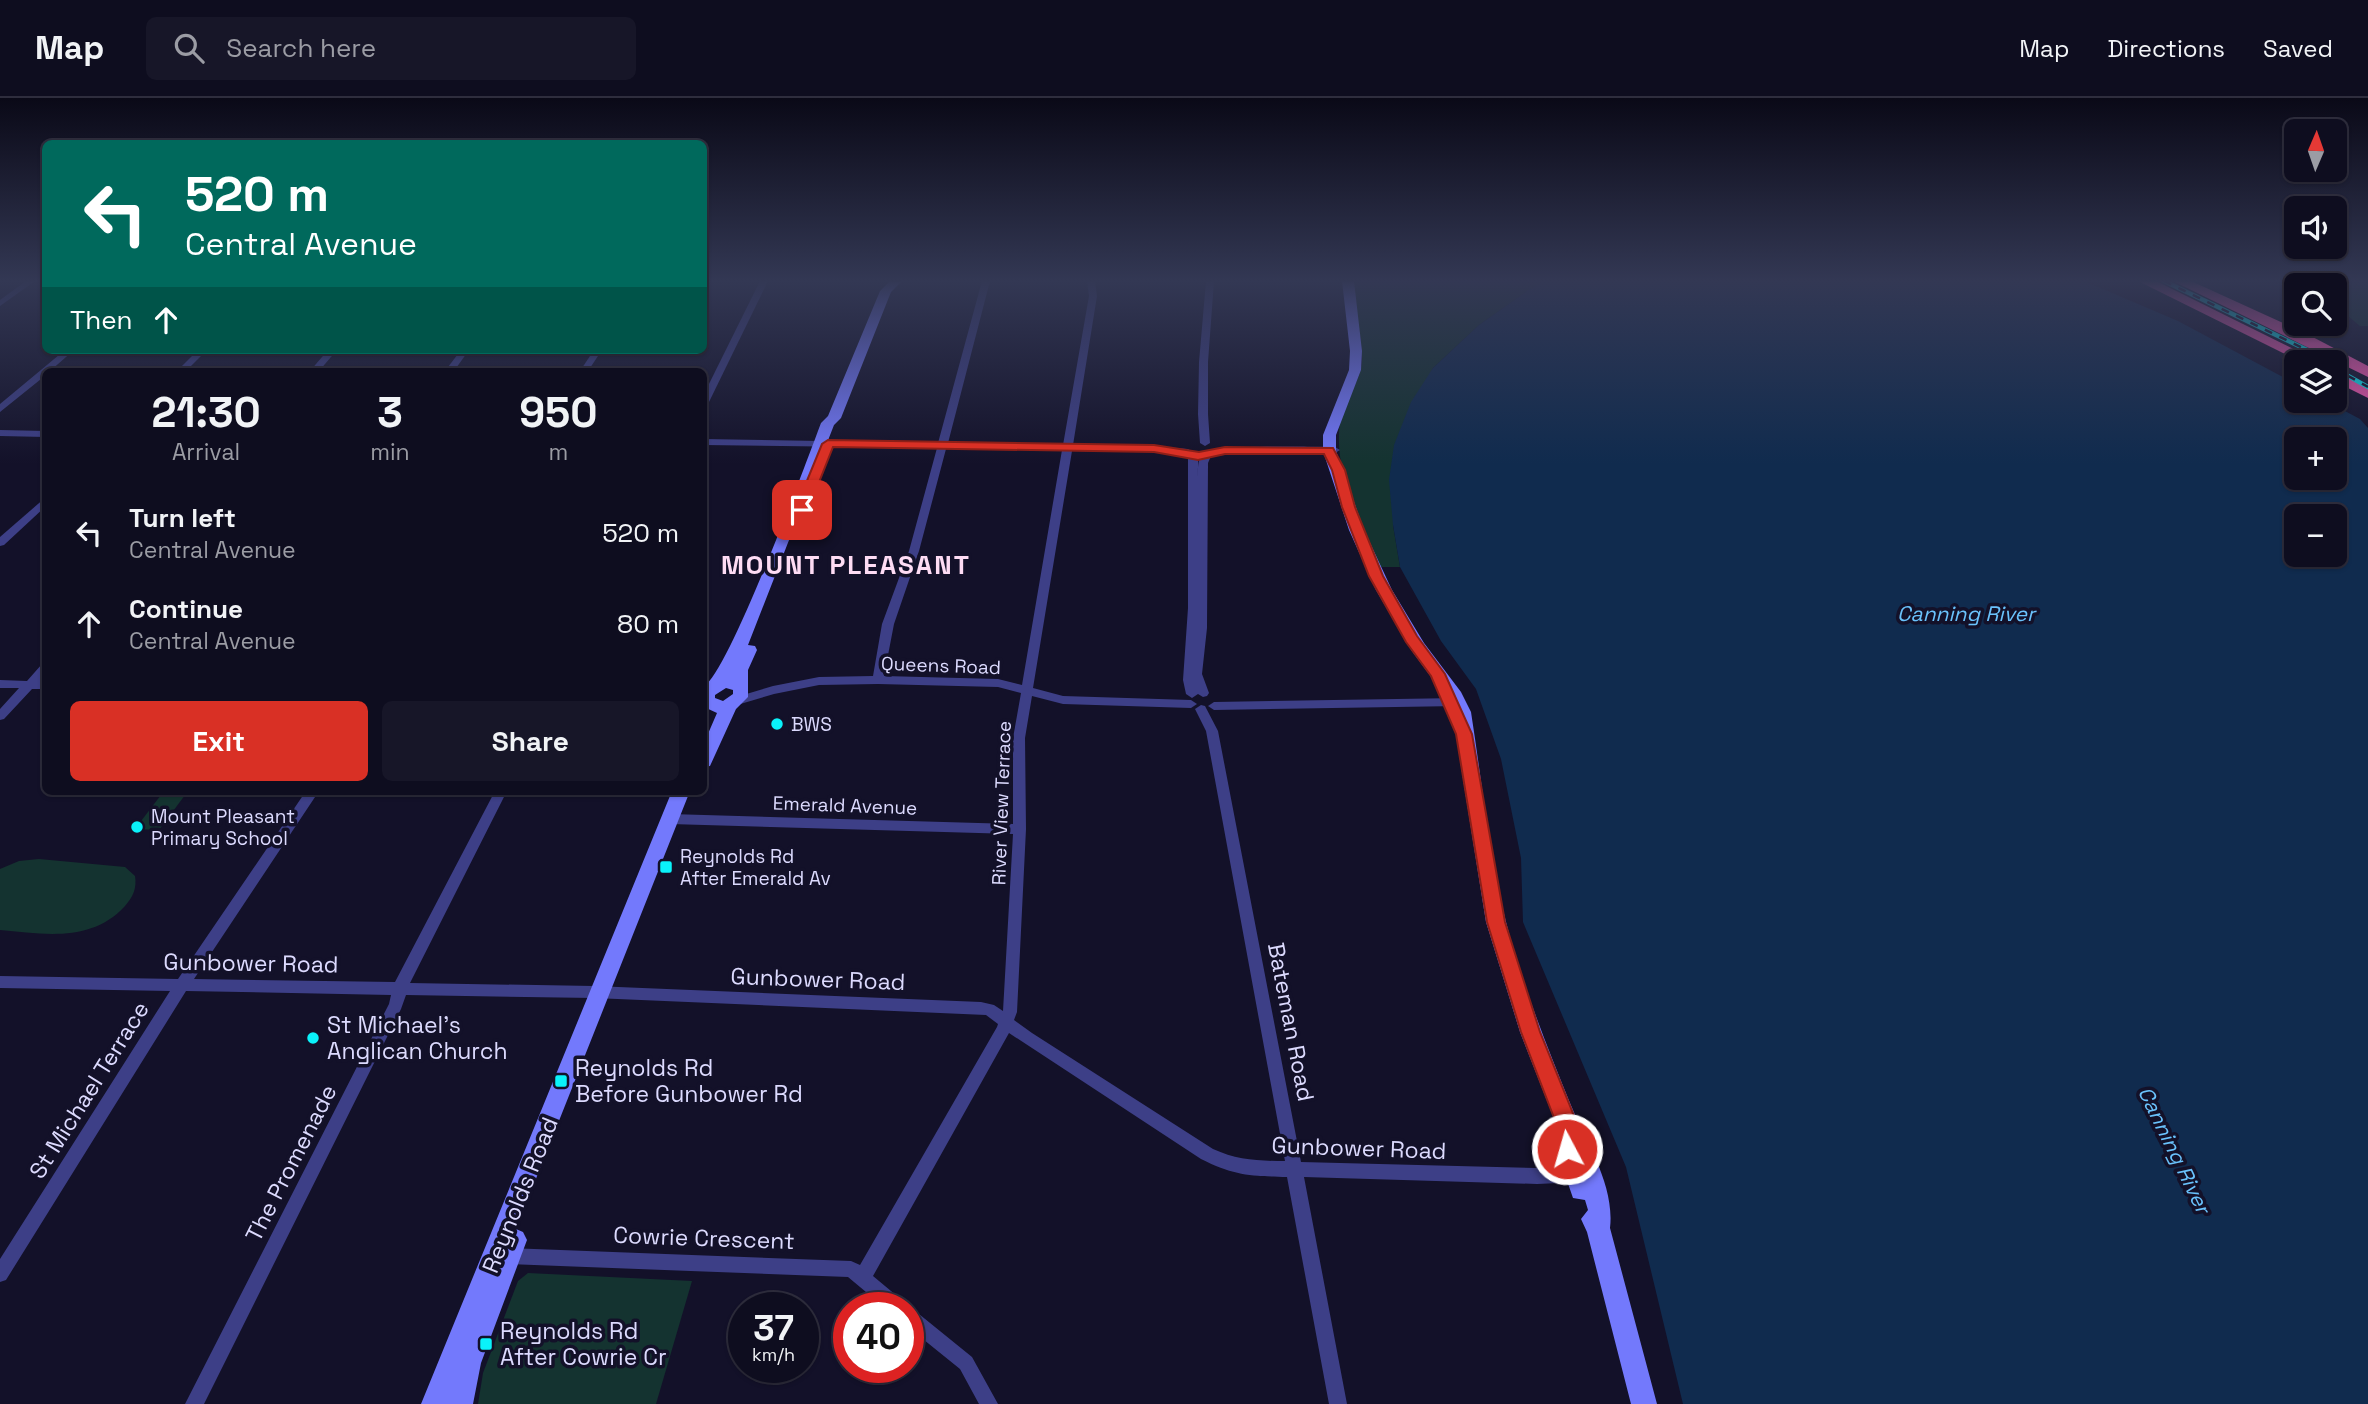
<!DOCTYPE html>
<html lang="en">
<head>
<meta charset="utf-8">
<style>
  body { margin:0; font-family:"Space Grotesk",sans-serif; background:#171628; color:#f1f3f6; height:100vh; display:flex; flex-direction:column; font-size:26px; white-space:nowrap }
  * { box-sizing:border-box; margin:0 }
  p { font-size:23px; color:#9b9ca4 }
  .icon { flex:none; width:38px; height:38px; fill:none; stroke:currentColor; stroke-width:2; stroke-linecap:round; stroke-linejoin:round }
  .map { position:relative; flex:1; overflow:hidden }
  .panel { position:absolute; left:42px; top:270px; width:665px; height:427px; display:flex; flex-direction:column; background:#0e0d1f; border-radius:10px; box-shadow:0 2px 5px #0004,0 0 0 2px #2e2d3d }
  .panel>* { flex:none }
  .top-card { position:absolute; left:42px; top:42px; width:665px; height:214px; border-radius:10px; box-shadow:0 2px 5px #0004,0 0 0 2px #2e2d3d; background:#00695c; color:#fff; overflow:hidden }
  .needle { width:46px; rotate:2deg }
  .tools { position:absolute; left:2284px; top:21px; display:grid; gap:14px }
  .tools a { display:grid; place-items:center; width:63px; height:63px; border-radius:10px; background:#0e0d1f; box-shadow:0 2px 5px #0004,0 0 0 2px #2e2d3d; font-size:35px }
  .speed { position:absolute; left:728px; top:1194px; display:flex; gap:14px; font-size:35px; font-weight:700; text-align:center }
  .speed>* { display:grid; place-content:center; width:91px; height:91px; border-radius:50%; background:#0e0d1f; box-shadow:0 2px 5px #0004,0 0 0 2px #2e2d3d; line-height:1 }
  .speed small { font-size:18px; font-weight:400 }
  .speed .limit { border:10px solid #d22; background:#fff; color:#111 }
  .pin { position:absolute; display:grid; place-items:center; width:60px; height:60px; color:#fff; margin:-30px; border-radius:14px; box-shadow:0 4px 10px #0006 }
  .me { position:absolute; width:77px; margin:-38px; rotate:354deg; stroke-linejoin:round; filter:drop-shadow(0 0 5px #0008) }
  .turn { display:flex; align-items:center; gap:24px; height:147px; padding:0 28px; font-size:32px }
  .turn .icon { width:91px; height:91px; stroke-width:2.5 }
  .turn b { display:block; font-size:49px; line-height:60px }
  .then { display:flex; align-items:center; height:66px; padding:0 28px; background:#0003; gap:14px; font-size:26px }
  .eta { display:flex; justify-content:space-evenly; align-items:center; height:119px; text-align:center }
  .eta b { font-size:42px; font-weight:700; line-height:49px }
  .button { display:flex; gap:14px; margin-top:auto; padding:14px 28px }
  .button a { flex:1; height:80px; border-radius:10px; background:#d93025; color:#fff; font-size:28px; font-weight:700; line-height:80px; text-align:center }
  .button a+a { background:#171628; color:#f1f3f6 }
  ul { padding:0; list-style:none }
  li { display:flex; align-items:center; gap:21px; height:91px; padding:0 28px }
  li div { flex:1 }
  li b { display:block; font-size:26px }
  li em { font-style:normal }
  header { display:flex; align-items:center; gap:42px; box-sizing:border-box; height:98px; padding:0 35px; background:#0e0d1f; border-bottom:2px solid #2e2d3d }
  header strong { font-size:33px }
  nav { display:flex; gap:38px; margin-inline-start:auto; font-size:24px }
  .search { width:490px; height:63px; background:#171628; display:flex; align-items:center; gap:18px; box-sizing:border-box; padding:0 24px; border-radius:10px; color:#9b9ca4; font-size:26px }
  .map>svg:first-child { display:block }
  .green { fill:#143330 }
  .water { fill:#102b4e; fill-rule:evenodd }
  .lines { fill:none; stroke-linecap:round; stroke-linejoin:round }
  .street { fill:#3d3f87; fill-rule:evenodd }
  .secondary { fill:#7379fc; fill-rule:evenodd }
  .highway { fill:#fb58b1; fill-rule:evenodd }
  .rail-casing { stroke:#0af2fa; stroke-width:4.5 }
  .rail { stroke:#131129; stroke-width:2.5; stroke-dasharray:8; stroke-linecap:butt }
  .route { fill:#d93025; stroke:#8d1f18; stroke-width:2 }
  .poi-dot { fill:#0af2fa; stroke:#131129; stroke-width:2.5 }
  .labels { text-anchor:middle; stroke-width:7; stroke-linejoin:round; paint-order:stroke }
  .street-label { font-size:19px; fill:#dcdafe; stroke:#131129 }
  .poi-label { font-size:19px; fill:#dcdafe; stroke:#131129; text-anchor:start }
  .water-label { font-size:21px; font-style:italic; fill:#6ac2fc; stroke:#131129 }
  .near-street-label { font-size:23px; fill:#dcdafe; stroke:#131129 }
  .near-poi-label { font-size:23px; fill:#dcdafe; stroke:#131129; text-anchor:start }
  .district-label { font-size:26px; font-weight:bold; letter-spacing:2px; fill:#fedcf4; stroke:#131129 }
</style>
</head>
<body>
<header>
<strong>Map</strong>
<div class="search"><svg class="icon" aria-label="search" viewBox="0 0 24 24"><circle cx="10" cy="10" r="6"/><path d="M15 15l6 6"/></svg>Search here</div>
<nav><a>Map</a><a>Directions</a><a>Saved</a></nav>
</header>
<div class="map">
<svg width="2368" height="1306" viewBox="0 0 2368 1306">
  <rect width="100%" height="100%" fill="#131129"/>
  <!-- green -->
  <g class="green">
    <path d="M1355,183H1546L1533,189L1479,227L1433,270L1393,427L1400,469H1376C1360,424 1333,373 1340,324C1343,303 1361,284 1362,263C1363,236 1352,210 1355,183Z"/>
    <polygon points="2305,183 2368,183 2368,228 2360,228 2335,207 2334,187 2311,187"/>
    <polygon points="164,693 188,693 159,732 135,731"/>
    <path d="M39,761L125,769L135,778C137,790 133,799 125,808C91,845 44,836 0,832V771L19,763Z"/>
    <polygon points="528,1175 692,1183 656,1306 478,1306 483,1275 518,1183"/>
  </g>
  <!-- water -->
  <path class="water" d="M1546,183H2084L2178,223L2296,286V303H2326L2360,321L2368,330V1306H1683L1626,1069L1523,824L1521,760L1501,661L1476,591L1441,543L1400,469L1393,427L1389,382L1394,347L1411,304L1433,270L1479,227L1533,189ZM2296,341H2334V380H2296ZM2296,418H2334V457H2296Z"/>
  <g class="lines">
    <!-- street -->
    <g class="street">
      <polygon points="26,183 35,183 0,208 0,202"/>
      <polygon points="760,183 768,183 709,304 704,307 704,296"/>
      <path d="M982,183H990L948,345L1063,347L1089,198L1087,183H1095L1097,198L1073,347L1154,348L1188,351L1198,357V380C1198,371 1197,360 1204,355C1214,346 1315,349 1335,349L1340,352L1335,355H1251L1211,358L1208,365L1207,530L1202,576L1209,595L1207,598L1203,599L1198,596L1192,600L1186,596L1183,582L1188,510V357L1154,354L1072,353L1033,590L1063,598L1191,602L1197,606L1191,610L1063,606L1032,598L1025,640L1026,731L1017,914L1014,922L1032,935L1213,1051C1237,1062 1258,1063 1285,1063L1206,633L1195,611L1201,607L1205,608L1218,633L1301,1064L1537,1070L1581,1068L1587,1071L1589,1076L1587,1081L1581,1084L1537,1086L1304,1079L1347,1306H1329L1287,1079C1250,1078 1235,1078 1201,1061L1009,935L873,1178L903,1203L905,1209H884L848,1179L506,1166L500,1164L498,1158L500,1152L506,1150L851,1163L860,1167L997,929L998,926L986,917L594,900L406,897L401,911L204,1306H185L389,906L391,897L186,893L6,1182L0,1184V1161L170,893L0,890V878L178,881L306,693H319L194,881L395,884L495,693H507L410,885L594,888L981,904L994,907L1003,913L1013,736L670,726L665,724L664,721L665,718L670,716L1013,726V640L1021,595L998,589L878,586L819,587L774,596L737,607L731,603L733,600L773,588L819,579L873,578L882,526L909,453L937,350L704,347V341L938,345ZM946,351L1062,352L1022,587L998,581L884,578L894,526L919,453Z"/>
      <polygon points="1206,183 1214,183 1208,264 1208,316 1210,345 1205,348 1200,345 1198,316 1199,264"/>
      <polygon points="65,252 74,252 50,273 46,273 46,277 0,314 0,306"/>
      <polygon points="198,252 207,252 186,273 177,273"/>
      <polygon points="328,252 337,252 319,273 310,273"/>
      <polygon points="461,252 469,252 454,273 445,273"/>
      <polygon points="594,252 602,252 588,273 580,273"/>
      <polygon points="0,332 46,333 46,339 0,338"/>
      <polygon points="46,399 46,408 4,447 0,448 0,439"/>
      <polygon points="46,565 46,577 40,583 46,583 46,591 32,591 4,621 0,622 0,611 19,590 0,590 0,582 27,583 42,566"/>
      <polygon points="1459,600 1465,604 1459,608 1214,612 1208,608 1214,604"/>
      <polygon points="908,1209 914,1212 972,1259 998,1306 979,1306 960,1271 908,1229"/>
    </g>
    <!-- secondary -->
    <g class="secondary">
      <path d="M890,183L901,184L891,194L841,320L834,327L748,547L755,548L757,552L748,572V599L736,611L710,668L704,669V645L717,615L704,609V588C729,574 806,365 821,325L828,318L880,193ZM726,590L733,592V596L723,603L715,600V597Z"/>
      <path d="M1342,183H1354L1362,253L1361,272L1336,337V353L1364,432L1392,492L1424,545L1461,594L1471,614C1482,684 1489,756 1506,824C1522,886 1546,946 1570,1005C1586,1044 1615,1087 1610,1130L1657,1306H1631L1587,1134L1581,1121L1588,1112L1585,1102L1573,1100L1556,1051L1557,1028L1520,934L1486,824L1451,606L1412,553L1376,492L1349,432L1323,353V337L1349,272L1350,253Z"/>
      <polygon points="672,693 690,693 516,1131 523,1134 527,1142 481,1265 473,1306 421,1306"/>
    </g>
    <!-- highway -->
    <g class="highway">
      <polygon points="2138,183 2156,183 2320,264 2301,264"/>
      <polygon points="2173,183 2191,183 2307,236 2368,268 2368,279"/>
      <polygon points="2334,272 2368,289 2368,300 2334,283"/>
    </g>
    <defs>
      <g id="rail">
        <polyline points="2164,183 2332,264"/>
        <polyline points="2334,270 2368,289"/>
      </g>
    </defs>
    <!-- rail casing -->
    <use href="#rail" class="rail-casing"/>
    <!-- rail -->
    <use href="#rail" class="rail"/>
  </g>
  <!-- sky -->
  <linearGradient id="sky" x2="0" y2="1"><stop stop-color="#0a0917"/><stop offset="0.5" stop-color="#333854"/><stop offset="1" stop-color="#333854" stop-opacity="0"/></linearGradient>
  <rect width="2368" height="366" fill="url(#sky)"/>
  <!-- route -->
  <polygon class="route" points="828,342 1154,347 1199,354 1225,349 1333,350 1345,372 1355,409 1383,478 1417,538 1445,576 1472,636 1505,824 1540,934 1577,1025 1578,1051 1575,1058 1567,1060 1560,1058 1557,1051 1556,1025 1521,934 1487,824 1456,636 1431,578 1406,544 1369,478 1342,409 1332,372 1324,356 1225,356 1198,362 1154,354 833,349 808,412 806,415 797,415 795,412 822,346"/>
  <!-- markers -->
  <g class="poi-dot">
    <circle cx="777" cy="626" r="7"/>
    <circle cx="137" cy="729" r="7"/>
    <rect x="659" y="762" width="14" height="14" rx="3.5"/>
    <circle cx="313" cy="940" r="7"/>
    <rect x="554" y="976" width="14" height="14" rx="3.5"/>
    <rect x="479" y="1239" width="14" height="14" rx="3.5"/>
  </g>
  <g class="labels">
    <!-- street labels -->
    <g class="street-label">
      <text transform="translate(941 567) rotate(2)" y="7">Queens Road</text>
      <text transform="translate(1001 705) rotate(-88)" y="7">River View Terrace</text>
      <text transform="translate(845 707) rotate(2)" y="7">Emerald Avenue</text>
    </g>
    <!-- poi labels -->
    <g class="poi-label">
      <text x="791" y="633">BWS</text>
      <text x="151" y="725">Mount Pleasant<tspan x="151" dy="22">Primary School</tspan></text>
      <text x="680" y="765">Reynolds Rd<tspan x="680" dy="22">After Emerald Av</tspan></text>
    </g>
    <!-- water labels -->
    <g class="water-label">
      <text x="1966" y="523">Canning River</text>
      <text transform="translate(2174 1052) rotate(64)" y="7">Canning River</text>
    </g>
    <!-- near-street labels -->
    <g class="near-street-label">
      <text transform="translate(251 865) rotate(1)" y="8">Gunbower Road</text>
      <text transform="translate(818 881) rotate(2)" y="8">Gunbower Road</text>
      <text transform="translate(1291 924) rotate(79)" y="8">Bateman Road</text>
      <text transform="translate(89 992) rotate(-58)" y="8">St Michael Terrace</text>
      <text transform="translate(1359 1050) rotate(2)" y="8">Gunbower Road</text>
      <text transform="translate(291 1065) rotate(-63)" y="8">The Promenade</text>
      <text transform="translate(520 1097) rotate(-68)" y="8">Reynolds Road</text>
      <text transform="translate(704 1140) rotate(2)" y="8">Cowrie Crescent</text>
    </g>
    <!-- near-poi labels -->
    <g class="near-poi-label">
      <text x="327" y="935">St Michael's<tspan x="327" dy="26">Anglican Church</tspan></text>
      <text x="575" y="978">Reynolds Rd<tspan x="575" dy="26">Before Gunbower Rd</tspan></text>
      <text x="500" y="1241">Reynolds Rd<tspan x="500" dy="26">After Cowrie Cr</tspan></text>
    </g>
    <!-- district labels -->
    <g class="district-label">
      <text x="846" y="476">MOUNT PLEASANT</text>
    </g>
  </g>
</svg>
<div class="tools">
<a><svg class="needle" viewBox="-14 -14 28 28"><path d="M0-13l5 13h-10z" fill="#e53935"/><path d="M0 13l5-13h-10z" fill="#9b9ca4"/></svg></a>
<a><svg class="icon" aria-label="sound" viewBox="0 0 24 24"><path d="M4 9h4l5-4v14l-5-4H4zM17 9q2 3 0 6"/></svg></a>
<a><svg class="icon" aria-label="search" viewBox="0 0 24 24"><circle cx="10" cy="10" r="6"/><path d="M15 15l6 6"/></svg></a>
<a><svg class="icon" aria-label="layers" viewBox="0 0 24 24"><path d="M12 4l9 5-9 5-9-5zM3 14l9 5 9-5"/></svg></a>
<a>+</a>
<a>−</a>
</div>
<div class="speed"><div>37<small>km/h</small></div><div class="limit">40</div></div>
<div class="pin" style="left:802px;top:412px;background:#d93025"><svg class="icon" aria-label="arrive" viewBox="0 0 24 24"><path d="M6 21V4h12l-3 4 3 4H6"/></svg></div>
<svg class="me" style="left:1567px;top:1051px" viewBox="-20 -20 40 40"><circle r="17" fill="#d93025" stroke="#fff" stroke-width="3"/><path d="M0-11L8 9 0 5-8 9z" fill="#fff"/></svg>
<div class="top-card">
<div class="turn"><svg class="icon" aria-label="left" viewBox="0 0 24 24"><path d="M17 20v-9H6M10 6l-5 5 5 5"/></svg><div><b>520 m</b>Central Avenue</div></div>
<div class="then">Then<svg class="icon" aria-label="ahead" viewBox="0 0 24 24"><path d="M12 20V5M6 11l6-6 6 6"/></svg></div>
</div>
<section class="panel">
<div class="eta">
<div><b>21:30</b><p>Arrival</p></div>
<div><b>3</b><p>min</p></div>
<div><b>950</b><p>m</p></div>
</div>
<ul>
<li><svg class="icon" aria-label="left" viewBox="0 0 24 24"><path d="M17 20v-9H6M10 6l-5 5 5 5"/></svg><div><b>Turn left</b><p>Central Avenue</p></div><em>520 m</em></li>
<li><svg class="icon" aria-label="ahead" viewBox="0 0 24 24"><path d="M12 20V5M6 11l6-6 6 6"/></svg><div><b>Continue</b><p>Central Avenue</p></div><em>80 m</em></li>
</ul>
<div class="button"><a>Exit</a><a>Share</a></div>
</section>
</div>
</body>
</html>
